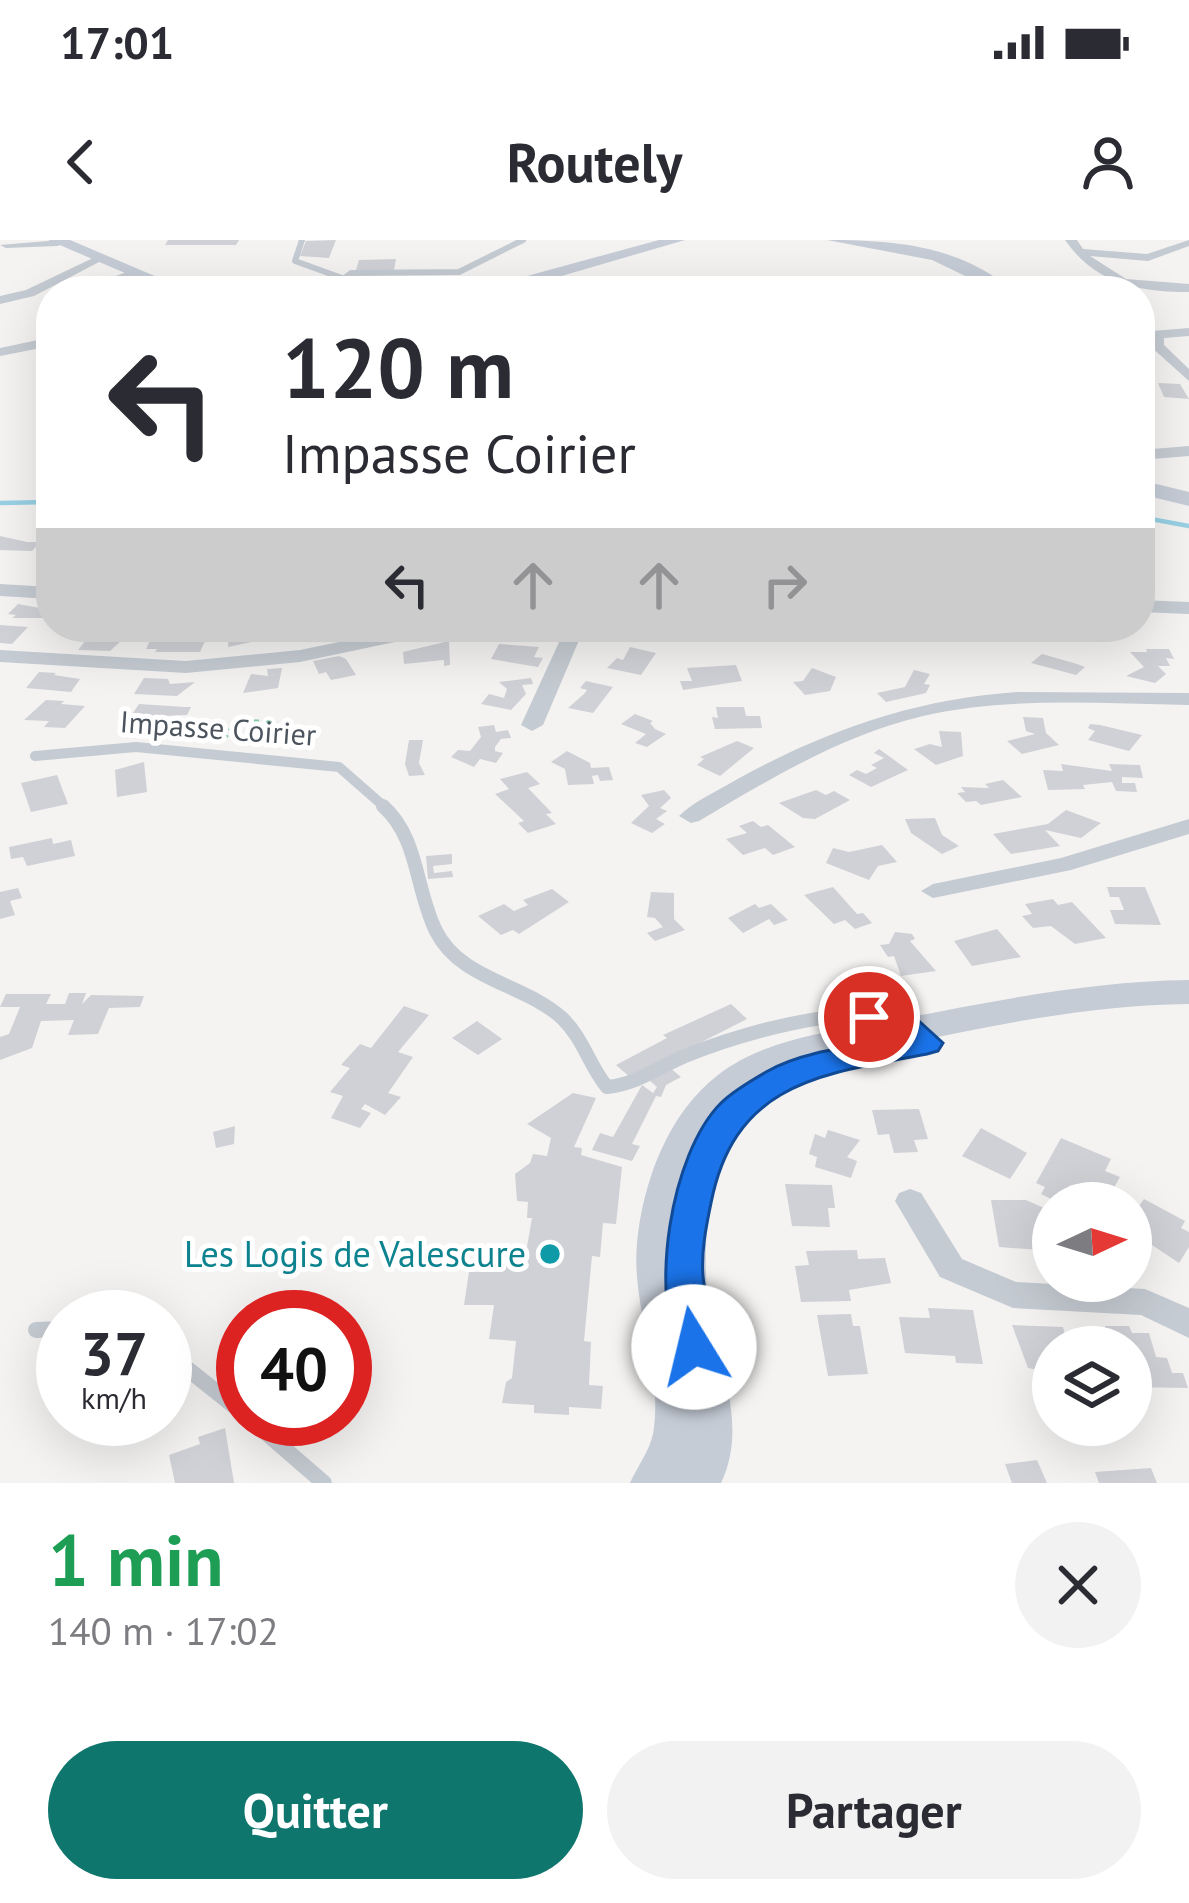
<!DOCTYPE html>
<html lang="fr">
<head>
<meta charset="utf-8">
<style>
  body { margin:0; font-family:"PT Sans",sans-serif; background:#f2f2f3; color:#2b2b33; height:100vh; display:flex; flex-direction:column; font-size:45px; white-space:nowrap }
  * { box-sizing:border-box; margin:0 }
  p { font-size:39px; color:#7c7c81 }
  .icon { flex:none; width:66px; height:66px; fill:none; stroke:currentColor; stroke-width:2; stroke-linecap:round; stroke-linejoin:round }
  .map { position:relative; height:1243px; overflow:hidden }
  .details { display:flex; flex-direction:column; background:#fff; flex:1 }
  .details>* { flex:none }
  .guide { position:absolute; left:36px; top:36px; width:1119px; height:366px; border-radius:48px; box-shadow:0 12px 48px #0002; background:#fff; color:#2b2b33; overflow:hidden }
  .needle { width:78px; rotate:86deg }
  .buttons { position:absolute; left:1032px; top:942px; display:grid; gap:24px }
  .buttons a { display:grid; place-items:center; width:120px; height:120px; border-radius:50%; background:#fff; box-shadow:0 12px 48px #0002; font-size:60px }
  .speed { position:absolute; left:36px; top:1050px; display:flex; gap:24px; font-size:60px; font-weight:700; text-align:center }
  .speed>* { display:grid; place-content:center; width:156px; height:156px; border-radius:50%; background:#fff; box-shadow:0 12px 48px #0002; line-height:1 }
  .speed small { font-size:30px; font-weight:400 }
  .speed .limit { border:18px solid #d22; background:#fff; color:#111 }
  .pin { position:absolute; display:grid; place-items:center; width:102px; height:102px; color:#fff; margin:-51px; border:6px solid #fff; border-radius:50%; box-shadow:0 3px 12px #0007 }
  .me { position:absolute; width:132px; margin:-66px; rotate:351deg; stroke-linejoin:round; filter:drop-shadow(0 0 9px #0008) }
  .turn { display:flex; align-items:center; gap:42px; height:252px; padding:0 48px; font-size:54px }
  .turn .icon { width:156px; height:156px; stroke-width:2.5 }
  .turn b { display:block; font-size:84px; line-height:102px }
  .lanes { display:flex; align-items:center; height:114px; padding:0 48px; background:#0003; justify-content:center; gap:60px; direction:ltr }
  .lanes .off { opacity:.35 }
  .round { display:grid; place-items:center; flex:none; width:126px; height:126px; border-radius:63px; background:#f2f2f3 }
  .overview { display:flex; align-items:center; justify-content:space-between; height:204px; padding:0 48px }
  h1 { font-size:72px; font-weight:700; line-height:90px; color:#1e9e55 }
  .button { display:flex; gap:24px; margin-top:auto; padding:24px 48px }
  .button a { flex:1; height:138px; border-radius:72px; background:#0f766e; color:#fff; font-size:48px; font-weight:700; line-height:138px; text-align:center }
  .button a+a { background:#f2f2f3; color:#2b2b33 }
  .status { display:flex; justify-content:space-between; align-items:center; height:84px; padding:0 60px; background:#fff; direction:ltr }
  .status svg { height:33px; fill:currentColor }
  header { display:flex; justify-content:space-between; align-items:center; height:156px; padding:0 48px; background:#fff; font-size:54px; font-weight:700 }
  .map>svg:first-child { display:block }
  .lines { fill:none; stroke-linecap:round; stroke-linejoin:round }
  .stream { stroke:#98d0e4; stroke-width:4.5 }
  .building { fill:#d0d1d6 }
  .path { stroke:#82c7a9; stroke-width:4.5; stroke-dasharray:8 4.5; stroke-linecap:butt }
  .lane-far3 { stroke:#c5cbd2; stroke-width:6 }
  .lane-far2 { stroke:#c5cbd2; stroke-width:10 }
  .lane-far1 { stroke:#c5cbd2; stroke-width:14 }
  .lane { stroke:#c5cbd2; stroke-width:16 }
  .street { fill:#c5cbd2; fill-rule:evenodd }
  .secondary { fill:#c5ccd6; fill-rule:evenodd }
  .route { fill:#1a73e8; stroke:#114b97; stroke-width:3 }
  .culture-dot { fill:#0f9aa8; stroke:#fff; stroke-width:4.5 }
  .labels { text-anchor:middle; stroke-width:10; stroke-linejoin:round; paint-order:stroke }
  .street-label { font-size:30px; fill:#4c545e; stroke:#fff }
  .near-culture-label { font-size:36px; fill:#0d838f; stroke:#fff; text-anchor:end }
</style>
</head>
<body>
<div class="status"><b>17:01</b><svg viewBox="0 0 49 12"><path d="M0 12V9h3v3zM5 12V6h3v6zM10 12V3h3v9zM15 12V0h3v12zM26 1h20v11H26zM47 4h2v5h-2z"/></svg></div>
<header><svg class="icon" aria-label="back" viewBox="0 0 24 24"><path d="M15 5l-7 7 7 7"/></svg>Routely<svg class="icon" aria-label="person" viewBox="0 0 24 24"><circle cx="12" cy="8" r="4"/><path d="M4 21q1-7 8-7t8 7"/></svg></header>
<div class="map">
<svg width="1189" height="1243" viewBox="0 0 1189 1243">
  <rect width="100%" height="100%" fill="#f4f3f2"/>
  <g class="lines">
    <!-- stream -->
    <g class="stream">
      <polyline points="0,263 51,262"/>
      <polyline points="1140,277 1189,286"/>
    </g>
  </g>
  <!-- building -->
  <g class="building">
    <polygon points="168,0 239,0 236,5 165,5"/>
    <polygon points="336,0 329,18 300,16 306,1"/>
    <polygon points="396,19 394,30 356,30 359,20"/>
    <polygon points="1158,143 1180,144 1189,159 1164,157"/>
    <polygon points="0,296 27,302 40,302 32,311 0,310"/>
    <polygon points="18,364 51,370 51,378 12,378 16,375 8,374"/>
    <polygon points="0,385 28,387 12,404 0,403"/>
    <polygon points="127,387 141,387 133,400 123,399 110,411 78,410 94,390 123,392"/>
    <polygon points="279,387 280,396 228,407 229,391"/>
    <polygon points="344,387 372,387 376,392 326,402 320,391"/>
    <polygon points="968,387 1028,389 1031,397 971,396"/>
    <polygon points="1062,387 1094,387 1103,397 1064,399 1053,388"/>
    <polygon points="152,396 197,397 205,401 200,412 155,412 157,409 146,409"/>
    <polygon points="449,401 450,425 444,426 444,420 404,424 403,412"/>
    <polygon points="499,404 539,407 534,417 543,418 538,427 491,419"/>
    <polygon points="630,407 656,413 641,435 607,428 617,418 623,420"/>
    <polygon points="1146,409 1169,409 1174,419 1166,418 1170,426 1158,426 1166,434 1155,443 1126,436 1144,427 1130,412 1147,412"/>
    <polygon points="1042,414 1077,424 1085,427 1076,435 1031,423"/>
    <polygon points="339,416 346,419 356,435 331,440 326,432 319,434 313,421"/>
    <polygon points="736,425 742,441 683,450 680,441 692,441 687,428"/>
    <polygon points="282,428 278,448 243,453 251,434 268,436 267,429"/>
    <polygon points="812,428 836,437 830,451 805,455 793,442 803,441"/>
    <polygon points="914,430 930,434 924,444 930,445 926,453 886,462 877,453 905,447"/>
    <polygon points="39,432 56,433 54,435 80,439 71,452 26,448"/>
    <polygon points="144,438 168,439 170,444 195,442 177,456 134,454"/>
    <polygon points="531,438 533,444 522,445 526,454 511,470 481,464 489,454 504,458 507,449 499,442"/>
    <polygon points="586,441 613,447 593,473 568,468 584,454 587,450 580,448"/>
    <polygon points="46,460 64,461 61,464 85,466 65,488 44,487 49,481 24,480"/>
    <polygon points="139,464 185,467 191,467 187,475 161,476 152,491 133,490 137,483 127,482"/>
    <polygon points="716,467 744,467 746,476 760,476 762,488 715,489 712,477 718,478"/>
    <polygon points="635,474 653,481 650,483 655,489 666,494 647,507 635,503 646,494 621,484"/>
    <polygon points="1023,477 1043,478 1046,493 1059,505 1022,514 1007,501 1035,494 1026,491"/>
    <polygon points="1090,484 1100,485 1142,495 1129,511 1088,500 1095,491 1088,488"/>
    <polygon points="494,485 496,492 508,490 511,498 501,499 495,507 495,511 503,513 496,523 480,519 474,527 451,517 458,510 470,511 481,497 478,487"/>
    <polygon points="939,491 961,492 963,516 936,525 914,509 930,504 942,507"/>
    <polygon points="409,500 423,500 419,523 425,535 409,536 405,524"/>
    <polygon points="737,501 754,508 720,536 697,525 704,519 700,517"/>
    <polygon points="879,509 908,530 871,547 849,535 857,530 866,534 877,528 871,525 884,518 874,513"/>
    <polygon points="567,511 590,523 591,528 609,527 613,540 600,541 598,535 592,536 594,544 568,545 565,529 551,522"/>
    <polygon points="144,522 147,552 117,557 115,530"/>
    <polygon points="1061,524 1112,531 1109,524 1140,525 1143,538 1122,537 1122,543 1135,543 1137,552 1116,551 1112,542 1083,545 1085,549 1048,550 1043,530 1063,531"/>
    <polygon points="527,532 540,544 528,548 552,573 546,574 556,584 528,593 518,583 524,581 495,554 509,549 500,539"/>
    <polygon points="57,535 68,564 31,572 21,543"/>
    <polygon points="1003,540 1022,557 981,565 976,561 966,562 957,553 965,552 961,547 989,548 985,544"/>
    <polygon points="664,550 671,558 660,568 667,571 656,579 665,584 652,593 631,583 649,566 641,555"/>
    <polygon points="816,550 826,555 834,551 850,560 815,579 803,578 779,563"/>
    <polygon points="1066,570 1101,583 1081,598 1045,590 1060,606 1011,614 993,594 1048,584"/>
    <polygon points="935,578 942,595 959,606 942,614 911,593 905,579"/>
    <polygon points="753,581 761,587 768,585 795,607 773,615 765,608 743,615 726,599 747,593 739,586"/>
    <polygon points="52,598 53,604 71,600 75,616 27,626 23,617 11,619 9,607"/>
    <polygon points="882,605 897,622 878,626 869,640 826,623 833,608 849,612"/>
    <polygon points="452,614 452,624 433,626 434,633 452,631 453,637 428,639 426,616"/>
    <polygon points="833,647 857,674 863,673 872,683 855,689 845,680 834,684 804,655"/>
    <polygon points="1107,647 1145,647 1161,685 1115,684 1110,670 1124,670 1119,657 1110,657"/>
    <polygon points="18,648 22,658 10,661 15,675 0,679 0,652"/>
    <polygon points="552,649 569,662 519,694 513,690 501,695 478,676 504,664 514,671 528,665 523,660"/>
    <polygon points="651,652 674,653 674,679 685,690 655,701 647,693 663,687 655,678 647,677"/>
    <polygon points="1053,659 1058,665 1072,662 1106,698 1075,704 1051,686 1033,688 1022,676 1032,674 1025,664"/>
    <polygon points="755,664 759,668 771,664 788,680 774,685 769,679 743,693 728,678"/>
    <polygon points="997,689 1021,717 972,726 954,701"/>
    <polygon points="895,692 912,694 915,699 910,701 936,731 901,736 894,716 888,717 880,705 889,704"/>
    <polygon points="69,753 86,753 82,764 91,755 144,756 140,767 109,768 98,794 68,795 74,780 41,781 32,808 0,820 0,797 9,794 20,767 0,767 6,754 51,754 46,764 65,764"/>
    <polygon points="731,764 747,779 631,838 616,825 667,798 663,795"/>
    <polygon points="404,766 429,775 398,812 413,817 388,853 401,857 385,875 365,864 361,869 371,873 360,888 331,878 343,856 330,852 350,828 341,825 360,804 371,808"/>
    <polygon points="477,781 502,799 478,815 452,798"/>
    <polygon points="669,827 681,837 666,845 661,857 656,856 632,904 640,906 632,921 592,910 600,893 613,897 642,845 653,853 657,847 649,840"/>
    <polygon points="573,853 596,858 574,907 582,908 581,915 622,927 616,984 603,983 600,1017 592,1016 584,1101 591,1102 589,1145 603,1146 601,1169 569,1167 569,1175 534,1173 534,1165 502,1163 506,1142 512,1138 516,1101 489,1099 494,1065 464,1065 469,1032 498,1032 499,1011 526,1012 532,978 527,978 528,962 517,961 515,934 530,923 533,914 547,916 551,898 527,884"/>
    <polygon points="919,869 928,899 914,900 918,912 894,913 889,894 878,895 872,870"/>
    <polygon points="235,886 234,904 216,908 213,892"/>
    <polygon points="981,888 1027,913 1010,939 962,916"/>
    <polygon points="828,890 860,900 847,917 857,921 851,938 815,927 817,917 809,914 815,894 825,898"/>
    <polygon points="1061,898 1111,919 1105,931 1120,937 1107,960 1070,945 1065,955 1075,959 1072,963 1059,963 1041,954 1045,947 1036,943"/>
    <polygon points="785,944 832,945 835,968 828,968 830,987 792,986"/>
    <polygon points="1144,959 1185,981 1181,988 1189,992 1189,1007 1179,1023 1131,991 1131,977"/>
    <polygon points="991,960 1026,960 1053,972 1053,1011 999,1007"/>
    <polygon points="857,1010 858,1019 885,1018 891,1043 849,1050 851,1061 801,1062 795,1026 809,1025 806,1011"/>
    <polygon points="928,1068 973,1070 983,1124 956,1123 955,1116 905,1113 899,1077 930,1078"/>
    <polygon points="851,1074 853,1086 860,1086 868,1134 828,1136 817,1075"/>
    <polygon points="1012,1085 1063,1087 1068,1107 1053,1107 1053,1158 1044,1158 1038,1130 1028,1128"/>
    <polygon points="1105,1086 1129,1086 1132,1093 1149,1093 1156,1117 1167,1118 1172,1133 1183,1133 1188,1148 1131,1147 1131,1107 1111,1107"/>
    <polygon points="225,1188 234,1243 175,1243 169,1215 200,1204 198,1197"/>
    <polygon points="1037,1220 1047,1243 1012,1243 1005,1224"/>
    <polygon points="1151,1228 1157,1243 1099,1243 1095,1232"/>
  </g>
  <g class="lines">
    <!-- path -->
    <path class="path" d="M222,501L235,484C267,478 287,483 308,509"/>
    <!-- lane-far3 -->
    <g class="lane-far3">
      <polyline points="302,0 295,21 342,38"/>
      <polyline points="133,33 113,40 143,51"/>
      <polyline points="328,51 351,33 459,32 523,0"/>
    </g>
    <!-- lane-far2 -->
    <polyline class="lane-far2" points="35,516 136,507 339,527 387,569"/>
    <!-- lane-far1 -->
    <path class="lane-far1" d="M383,566C419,598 415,649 436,691C460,740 525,744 562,778C583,798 589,825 607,847C637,844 659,827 685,816C738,795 843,763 898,780C910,784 919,794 927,803"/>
    <!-- lane -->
    <g class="lane">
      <polyline points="36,1090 63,1089"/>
      <polyline points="165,1111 243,1173"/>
      <polyline points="250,1179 324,1243"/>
    </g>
    <!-- street -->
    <g class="street">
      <polygon points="60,0 64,3 58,6 6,8 0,5"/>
      <path d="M1065,0H1077L1083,9L1147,14L1189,0V6L1148,21L1090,16L1126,39L1189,44V52C1137,52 1096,44 1065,0Z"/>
      <polygon points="93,18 103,20 34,56 0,64 0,56 26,50"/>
      <polygon points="1073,43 1088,51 1069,50"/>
      <polygon points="1189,88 1189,96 1164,98 1164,105 1189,129 1189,141 1150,106 1152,91"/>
      <polygon points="38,100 51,107 51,117 36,109 0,116 0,108"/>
      <polygon points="1189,206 1189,216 1140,220 1140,210"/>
      <polygon points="0,344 51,347 51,359 0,356"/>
      <polygon points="1140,360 1189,362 1189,374 1140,372"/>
      <polygon points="412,387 597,387 580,398 543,485 532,491 521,485 560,400 442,392 300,422 186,433 0,422 0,410 186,421 300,410"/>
      <path d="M1017,452L1189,453V465C1102,464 1009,456 923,476C842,495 770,539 699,581L691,583L679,576C694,561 716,552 734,541C824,491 914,459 1017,452Z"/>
      <polygon points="1189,579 1189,594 1071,630 933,658 921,651 933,644 1061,618"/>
      <polygon points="910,949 921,953 962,1019 1016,1042 1145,1049 1189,1068 1189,1098 1141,1075 1013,1068 940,1037 895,961 899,953"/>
    </g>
    <!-- secondary -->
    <g class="secondary">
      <polygon points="48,0 70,0 190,51 167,51"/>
      <polygon points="659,0 685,0 517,49 347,51 355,46 516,39"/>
      <path d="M827,0C886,0 946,4 996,38L998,51H982V44L932,20Z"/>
      <polygon points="1140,240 1189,252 1189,266 1140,254"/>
      <path d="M1189,740V764C1092,765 999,784 904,804C849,815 791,819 745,854L758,866C750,880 739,890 731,904C708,948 703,1002 707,1051C713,1115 751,1180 721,1243H630C637,1227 649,1212 653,1194C664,1131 631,1067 637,1003C643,942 668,873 718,835C768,796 840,791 900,779C996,761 1090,741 1189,740Z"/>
    </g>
  </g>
  <!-- route -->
  <path class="route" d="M869,767L909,772L943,803L938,811L927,814C823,834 735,841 711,963C706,987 701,1012 703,1036C705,1062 720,1094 708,1118L694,1123L681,1118C649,1055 670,914 721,863C732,852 752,840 766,832C804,810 858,806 900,798L890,789L858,784L853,777L858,770Z"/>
  <!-- markers -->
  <circle class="culture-dot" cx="550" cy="1014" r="12"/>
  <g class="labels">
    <!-- street labels -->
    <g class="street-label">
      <text transform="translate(218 489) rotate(4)" y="10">Impasse Coirier</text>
    </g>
    <!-- near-culture labels -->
    <g class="near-culture-label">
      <text x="526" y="1027">Les Logis de Valescure</text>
    </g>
  </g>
</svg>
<div class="buttons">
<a><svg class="needle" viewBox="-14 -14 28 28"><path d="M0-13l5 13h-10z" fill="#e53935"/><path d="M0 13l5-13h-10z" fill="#7c7c81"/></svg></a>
<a><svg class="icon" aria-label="layers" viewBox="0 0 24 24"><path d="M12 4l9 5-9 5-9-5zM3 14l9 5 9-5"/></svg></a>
</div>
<div class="speed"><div>37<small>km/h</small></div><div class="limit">40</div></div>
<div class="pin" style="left:869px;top:777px;background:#d93025"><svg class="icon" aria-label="arrive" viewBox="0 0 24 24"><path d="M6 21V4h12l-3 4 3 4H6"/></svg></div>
<svg class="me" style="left:694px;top:1107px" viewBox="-20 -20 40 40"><circle r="19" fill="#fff"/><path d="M0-13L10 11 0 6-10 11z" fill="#1a73e8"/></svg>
<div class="guide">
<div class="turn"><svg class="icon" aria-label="left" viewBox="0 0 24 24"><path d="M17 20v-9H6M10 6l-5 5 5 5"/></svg><div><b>120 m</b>Impasse Coirier</div></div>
<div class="lanes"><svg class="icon" aria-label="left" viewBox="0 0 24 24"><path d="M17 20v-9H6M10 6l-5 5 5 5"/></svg><svg class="icon off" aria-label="ahead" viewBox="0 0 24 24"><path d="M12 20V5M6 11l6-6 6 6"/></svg><svg class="icon off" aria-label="ahead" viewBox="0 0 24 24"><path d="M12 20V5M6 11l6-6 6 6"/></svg><svg class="icon off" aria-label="right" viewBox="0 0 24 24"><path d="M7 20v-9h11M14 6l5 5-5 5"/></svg></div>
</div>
</div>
<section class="details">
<div class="overview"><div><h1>1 min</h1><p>140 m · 17:02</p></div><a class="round"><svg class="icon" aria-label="close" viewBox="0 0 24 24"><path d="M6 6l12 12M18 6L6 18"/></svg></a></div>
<div class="button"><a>Quitter</a><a>Partager</a></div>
</section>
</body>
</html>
